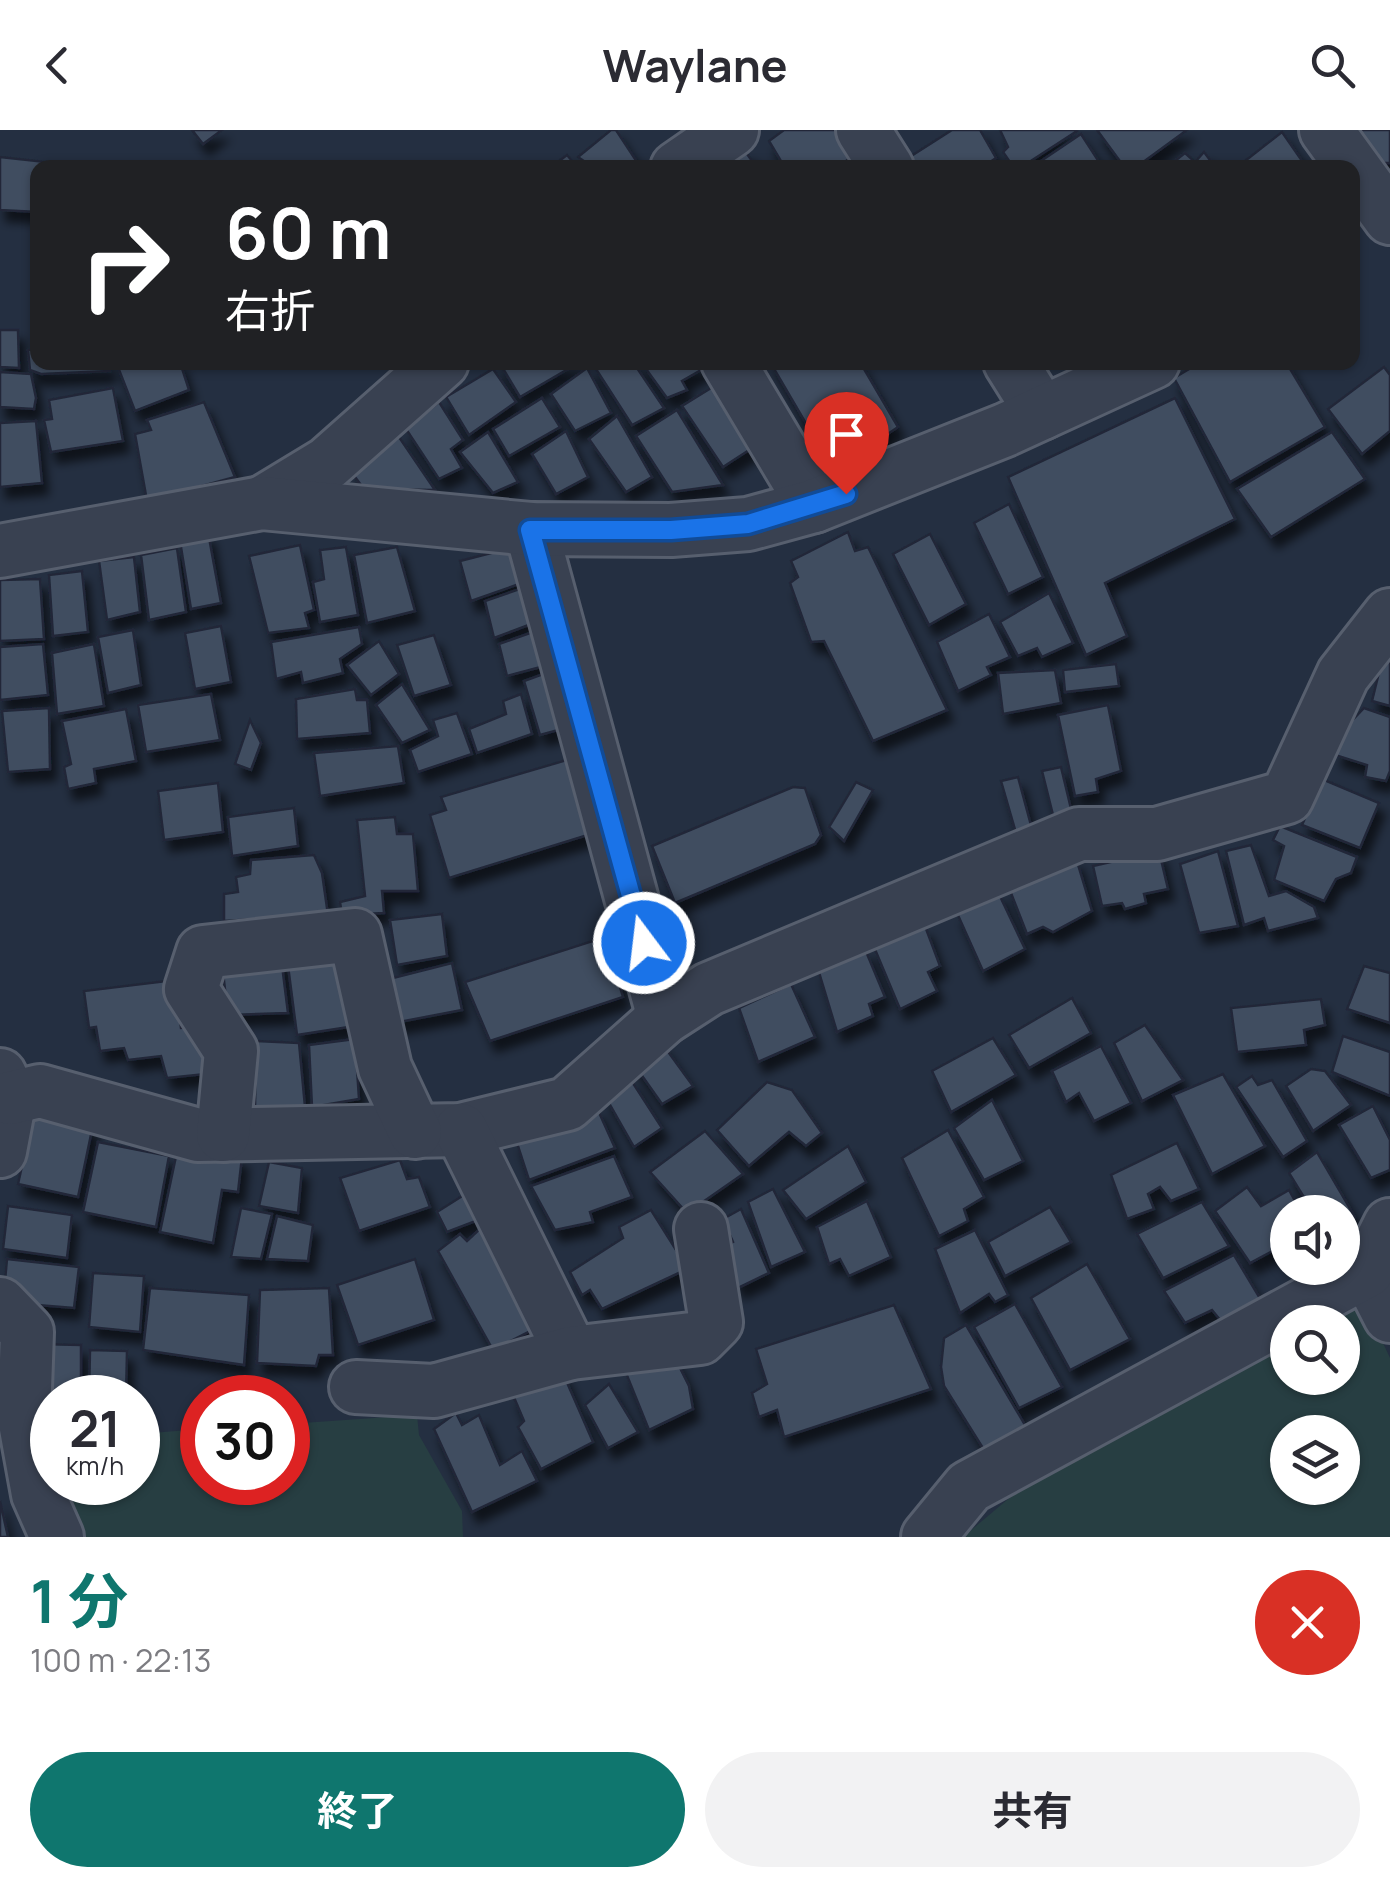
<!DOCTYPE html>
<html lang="ja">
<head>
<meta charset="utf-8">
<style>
  body { margin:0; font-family:Manrope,"Noto Sans JP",sans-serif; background:#f2f2f3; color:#2b2b33; height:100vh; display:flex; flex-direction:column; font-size:38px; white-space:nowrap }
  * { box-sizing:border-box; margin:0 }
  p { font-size:32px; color:#7c7c81 }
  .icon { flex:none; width:55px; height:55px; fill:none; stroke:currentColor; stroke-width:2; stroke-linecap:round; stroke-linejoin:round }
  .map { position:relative; height:1407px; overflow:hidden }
  .panel { display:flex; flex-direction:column; background:#fff; flex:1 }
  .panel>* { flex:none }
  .guide { position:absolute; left:30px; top:30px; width:1330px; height:210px; border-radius:20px; box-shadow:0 2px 8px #0004; background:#202124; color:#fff; overflow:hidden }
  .controls { position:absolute; left:1270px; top:1065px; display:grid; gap:20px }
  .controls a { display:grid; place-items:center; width:90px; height:90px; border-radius:50%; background:#fff; box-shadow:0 2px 8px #0004; font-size:50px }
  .speed { position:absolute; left:30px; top:1245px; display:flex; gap:20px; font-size:50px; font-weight:700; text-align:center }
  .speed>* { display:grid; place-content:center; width:130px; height:130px; border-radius:50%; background:#fff; box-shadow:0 2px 8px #0004; line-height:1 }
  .speed small { font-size:25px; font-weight:400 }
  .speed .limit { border:15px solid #d22; background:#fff; color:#111 }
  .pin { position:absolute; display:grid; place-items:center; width:85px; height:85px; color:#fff; margin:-102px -42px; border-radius:50% 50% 50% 0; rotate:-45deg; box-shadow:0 0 10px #0007 }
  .pin .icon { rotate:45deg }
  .me { position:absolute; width:110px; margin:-55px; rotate:345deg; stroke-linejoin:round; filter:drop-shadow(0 0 8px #0008) }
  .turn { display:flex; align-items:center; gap:35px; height:210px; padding:0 30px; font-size:45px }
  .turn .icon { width:130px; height:130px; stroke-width:2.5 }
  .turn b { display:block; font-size:70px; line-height:85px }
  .round { display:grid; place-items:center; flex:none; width:105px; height:105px; border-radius:52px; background:#f2f2f3 }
  .summary { display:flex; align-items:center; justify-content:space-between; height:170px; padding:0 30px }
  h1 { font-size:60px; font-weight:700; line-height:75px; color:#0f766e }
  .primary-button { display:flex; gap:20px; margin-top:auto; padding:20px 30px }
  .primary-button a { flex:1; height:115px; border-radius:60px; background:#0f766e; color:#fff; font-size:40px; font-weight:700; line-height:115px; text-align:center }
  .primary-button a+a { background:#f2f2f3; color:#2b2b33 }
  header { display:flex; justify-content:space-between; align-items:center; height:130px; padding:0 30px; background:#fff; font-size:45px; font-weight:700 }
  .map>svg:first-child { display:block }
  .green { fill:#273e42; fill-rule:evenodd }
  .building { fill:#404d61; stroke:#202838; stroke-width:2.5; filter:url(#shadow) }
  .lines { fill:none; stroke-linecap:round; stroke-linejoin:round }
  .minor-casing { stroke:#575f6e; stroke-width:58 }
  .minor { stroke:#394151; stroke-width:52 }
  .route-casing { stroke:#114b97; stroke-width:25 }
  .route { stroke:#1a73e8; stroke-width:18 }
</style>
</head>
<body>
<header><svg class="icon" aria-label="back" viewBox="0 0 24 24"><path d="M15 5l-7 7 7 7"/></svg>Waylane<svg class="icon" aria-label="search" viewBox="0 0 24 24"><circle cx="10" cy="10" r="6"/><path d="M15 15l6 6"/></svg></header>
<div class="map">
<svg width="1390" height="1407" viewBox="0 0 1390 1407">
  <defs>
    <filter id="shadow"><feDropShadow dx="6" dy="11" stdDeviation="5" flood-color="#0009"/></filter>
  </defs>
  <rect width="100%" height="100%" fill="#242f41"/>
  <!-- green -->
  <g class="green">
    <path d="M1341,1174L1370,1185L1390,1228V1407H963L1044,1339L1287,1204L1288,1248H1342V1192H1307ZM1288,1302H1342V1358H1288Z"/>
    <polygon points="417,1285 419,1305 462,1381 463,1407 67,1407 52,1352 138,1352 138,1304 202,1299 202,1352 288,1352 288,1294"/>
  </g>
  <!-- building -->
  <g class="building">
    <polygon points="192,0 222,0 203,14"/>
    <polygon points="611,0 616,0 639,35 594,38 578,27"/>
    <polygon points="784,0 840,0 856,24 836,38 785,38 769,11"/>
    <polygon points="952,0 980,0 996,28 981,38 910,38 905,30"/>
    <polygon points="1000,0 1076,0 1077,1 1020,38 1014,38 1003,22 1008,17"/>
    <polygon points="1097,0 1187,0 1135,38 1125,38"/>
    <polygon points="1349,0 1390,0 1390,33 1377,33"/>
    <polygon points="1282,2 1307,38 1236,38"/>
    <polygon points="1081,4 1103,38 1032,38 1032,37"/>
    <polygon points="745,21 757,38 718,38"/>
    <polygon points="1204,22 1216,38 1166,38 1185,23 1195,32"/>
    <polygon points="567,25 578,38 535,38 555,34"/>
    <polygon points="0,27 73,35 73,38 38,38 38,82 0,80"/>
    <polygon points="0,200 18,200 19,238 0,237"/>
    <polygon points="38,219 38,232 108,232 110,241 41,244 30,240 28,220"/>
    <polygon points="116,232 180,232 189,260 135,281"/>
    <polygon points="499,232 580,232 520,267"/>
    <polygon points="599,232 633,232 664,278 632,295 594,236"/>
    <polygon points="641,232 705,232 708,236 682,251 687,260 667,268"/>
    <polygon points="770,232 860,232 898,297 882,308 836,323 832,317 822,321"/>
    <polygon points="1201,232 1286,232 1325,297 1230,352 1174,248"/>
    <polygon points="1384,237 1390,245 1390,301 1362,324 1328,279"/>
    <polygon points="587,238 611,283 575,301 551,264"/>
    <polygon points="493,239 516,272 469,305 446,267"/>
    <polygon points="0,242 31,244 36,268 34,279 0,277"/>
    <polygon points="724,250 763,311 723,337 682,276"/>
    <polygon points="113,258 123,311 51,322 44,290 52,289 49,270"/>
    <polygon points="542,268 560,297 509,326 493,299"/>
    <polygon points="1175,268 1235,389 1105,453 1127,506 1086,525 1008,347"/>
    <polygon points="204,272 235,347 147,371 135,304 151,300 147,290"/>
    <polygon points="439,272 463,310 451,319 462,338 439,349 406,299"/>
    <polygon points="677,280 723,355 672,362 636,306"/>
    <polygon points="617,286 652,347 626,362 589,309"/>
    <polygon points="36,291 42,353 0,357 0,293"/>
    <polygon points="566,301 588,347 556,364 532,324"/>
    <polygon points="488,302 518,352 493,363 460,322"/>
    <polygon points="1332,302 1365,349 1271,407 1237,359"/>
    <polygon points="399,307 435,360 364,359 352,343"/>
    <polygon points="1009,374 1043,447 1008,464 974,393"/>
    <polygon points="208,402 221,473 191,479 180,411"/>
    <polygon points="848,402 855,421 868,417 947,580 873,611 824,511 811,512 790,453 798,447 791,431"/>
    <polygon points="930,404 966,474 929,495 893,424"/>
    <polygon points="300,415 314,480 305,483 309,498 268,503 249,426"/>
    <polygon points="346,417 358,485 320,492 313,452 324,449 320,420"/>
    <polygon points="397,417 415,481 367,493 354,425"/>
    <polygon points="177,418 186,482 149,490 141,425"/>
    <polygon points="499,421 510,421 522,453 471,471 460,431"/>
    <polygon points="134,427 140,482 107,490 99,431"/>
    <polygon points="82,441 88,502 53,506 49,445"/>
    <polygon points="40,449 44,509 0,511 0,450"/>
    <polygon points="531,455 542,490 494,508 485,471"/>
    <polygon points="1049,463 1073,513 1042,527 1037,518 1018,526 1000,492"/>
    <polygon points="989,484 1010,527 987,537 991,545 958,561 937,512"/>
    <polygon points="221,496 231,552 195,559 185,503"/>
    <polygon points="359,497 362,514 340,529 343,543 303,553 301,542 276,549 271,512"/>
    <polygon points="544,498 552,534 507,546 499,514"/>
    <polygon points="133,500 141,555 108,563 98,507"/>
    <polygon points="434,505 451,555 414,566 397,515"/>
    <polygon points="379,511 399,544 371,565 347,535"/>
    <polygon points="43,514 48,565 0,570 0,517"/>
    <polygon points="94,514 104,576 57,584 52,523"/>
    <polygon points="1384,522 1390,524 1390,576 1372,571"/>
    <polygon points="1116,534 1119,556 1065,562 1063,540"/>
    <polygon points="554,540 573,596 540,605 524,551"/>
    <polygon points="1055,540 1061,573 1003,584 998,543"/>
    <polygon points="402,554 430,600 402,613 376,575"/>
    <polygon points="355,559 357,570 367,570 370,603 297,609 296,569"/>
    <polygon points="211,564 220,610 146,622 138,575"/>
    <polygon points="521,564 532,604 477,623 469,599 506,584 503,571"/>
    <polygon points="1108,575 1121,641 1096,649 1098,662 1075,666 1058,585"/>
    <polygon points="49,578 50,639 8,642 2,581"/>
    <polygon points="1364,578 1390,587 1390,641 1386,651 1365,647 1367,635 1335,625 1346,597"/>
    <polygon points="126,579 136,631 94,639 96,653 68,659 64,637 71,634 62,591"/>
    <polygon points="457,583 472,624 418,642 410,620 438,606 433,590"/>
    <polygon points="250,590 261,613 251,640 235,634"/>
    <polygon points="398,616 404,653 320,666 314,623"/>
    <polygon points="570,629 591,704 449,748 430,685 446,680 441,667"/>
    <polygon points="1061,637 1072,683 1053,685 1042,641"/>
    <polygon points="1018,647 1032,699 1016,703 1001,651"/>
    <polygon points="1322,649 1379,673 1360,718 1302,695"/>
    <polygon points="856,652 873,660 844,711 829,697"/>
    <polygon points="218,653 223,702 164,710 158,661"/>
    <polygon points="793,657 805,658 821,705 815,714 675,773 652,716"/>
    <polygon points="294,678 298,716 232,726 228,687"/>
    <polygon points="395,687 397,704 413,704 418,761 382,761 384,783 342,785 340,772 365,766 357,690"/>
    <polygon points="1280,696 1357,727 1351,743 1336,749 1324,771 1274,750 1284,716 1273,710"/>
    <polygon points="1251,715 1269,766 1286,761 1314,777 1318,788 1268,801 1264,788 1244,795 1226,721"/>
    <polygon points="1159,721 1168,759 1144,764 1146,773 1125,779 1122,773 1102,776 1093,736"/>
    <polygon points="1218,721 1238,796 1199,803 1180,734"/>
    <polygon points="314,725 322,743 328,785 224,791 224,764 238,762 236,747 250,744 251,730"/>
    <polygon points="1076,728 1092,781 1053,802 1043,797 1027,804 1009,758"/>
    <polygon points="998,762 1025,819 983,841 957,783"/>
    <polygon points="442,784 447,826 397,835 390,790"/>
    <polygon points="925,796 940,836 928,842 937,861 900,879 874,817"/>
    <polygon points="605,807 623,867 490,911 465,852"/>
    <polygon points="865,819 885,867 869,874 873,886 837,902 818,839"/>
    <polygon points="281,827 288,883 228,885 222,834"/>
    <polygon points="287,828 344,833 355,896 297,905"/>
    <polygon points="452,833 462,880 394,893 385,850"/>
    <polygon points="1364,836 1390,843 1390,893 1347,879"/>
    <polygon points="175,850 181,898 195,897 204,911 206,944 167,948 161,926 128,930 124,918 100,921 96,897 89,898 84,861"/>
    <polygon points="791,854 815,907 758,932 739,878"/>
    <polygon points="1072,868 1091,903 1029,938 1009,905"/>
    <polygon points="1321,869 1325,895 1304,900 1306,915 1237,922 1231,878"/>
    <polygon points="1145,895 1183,950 1142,971 1114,913"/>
    <polygon points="1343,906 1390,922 1390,966 1332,942"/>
    <polygon points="993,908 1016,945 951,982 932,941"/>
    <polygon points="355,909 359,969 312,977 309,915"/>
    <polygon points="256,911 299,913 305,977 255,978"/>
    <polygon points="661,912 693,956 662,974 633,933"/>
    <polygon points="1101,916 1131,973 1094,991 1079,963 1066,972 1052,941"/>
    <polygon points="1311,939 1325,941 1351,975 1313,1001 1286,956"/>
    <polygon points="1223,944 1265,1016 1212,1044 1173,965"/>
    <polygon points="1252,946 1258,955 1272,950 1307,1011 1283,1027 1236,957"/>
    <polygon points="631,950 662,998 634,1017 605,966"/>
    <polygon points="767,952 792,960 822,1003 806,1016 789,1002 749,1036 717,1000"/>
    <polygon points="992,970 1023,1031 984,1050 954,998"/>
    <polygon points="1373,976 1390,1010 1390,1040 1371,1048 1339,995"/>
    <polygon points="597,978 615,1018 529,1050 516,1010"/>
    <polygon points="33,986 93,995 78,1067 18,1054"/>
    <polygon points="948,1000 984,1067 964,1079 968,1091 939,1106 902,1028"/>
    <polygon points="705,1001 743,1044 687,1083 650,1042"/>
    <polygon points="98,1012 169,1026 156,1097 83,1082"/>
    <polygon points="179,1012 242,1027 238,1062 222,1060 213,1113 160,1102"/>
    <polygon points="1177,1013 1199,1059 1171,1071 1160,1057 1148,1064 1154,1079 1127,1089 1111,1045"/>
    <polygon points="848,1016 866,1052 806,1089 783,1060"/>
    <polygon points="1317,1022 1355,1087 1342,1094 1342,1082 1313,1082 1289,1043"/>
    <polygon points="614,1026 632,1067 590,1082 593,1092 555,1100 531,1056"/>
    <polygon points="400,1030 407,1049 419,1047 430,1077 359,1101 340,1048"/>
    <polygon points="269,1032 302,1038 298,1083 259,1076"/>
    <polygon points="1247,1057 1261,1076 1289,1060 1301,1082 1288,1082 1287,1126 1280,1117 1250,1133 1215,1081"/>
    <polygon points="773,1059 805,1122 771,1137 748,1072"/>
    <polygon points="467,1063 481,1089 447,1102 437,1082"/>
    <polygon points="867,1071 891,1127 849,1146 840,1129 829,1134 817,1097"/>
    <polygon points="1202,1072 1229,1116 1163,1148 1137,1104"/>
    <polygon points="8,1076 72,1085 67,1128 3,1119"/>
    <polygon points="1050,1077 1071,1112 1005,1146 988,1112"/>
    <polygon points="241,1078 272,1084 261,1129 231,1127"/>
    <polygon points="741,1079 769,1143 738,1158 722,1118 733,1112 723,1089"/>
    <polygon points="651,1080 678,1123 681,1142 602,1179 590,1160 582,1165 570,1142 623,1108 619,1097"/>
    <polygon points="277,1086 313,1095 308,1131 267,1129"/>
    <polygon points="484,1095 536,1198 493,1220 438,1121 460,1104 467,1111"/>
    <polygon points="975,1100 1008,1165 995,1172 989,1164 960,1183 935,1119"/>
    <polygon points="1234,1125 1261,1170 1221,1191 1212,1180 1185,1193 1164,1161"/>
    <polygon points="7,1129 79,1137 74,1178 25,1174 4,1162"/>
    <polygon points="415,1129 434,1190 358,1215 337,1155"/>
    <polygon points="1087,1134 1130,1209 1070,1240 1031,1168"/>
    <polygon points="93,1143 144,1146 140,1202 89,1197"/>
    <polygon points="150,1158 249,1165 244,1235 143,1220"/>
    <polygon points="329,1158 333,1225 319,1225 316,1236 257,1233 260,1160"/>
    <polygon points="1015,1174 1062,1257 1019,1278 974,1197"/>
    <polygon points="894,1175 931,1259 784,1307 777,1280 759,1287 752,1263 767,1254 756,1219"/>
    <polygon points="966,1195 1031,1305 991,1331 944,1256 941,1237 944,1208"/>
    <polygon points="37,1214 81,1215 81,1268 52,1268 52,1276 35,1275"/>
    <polygon points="90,1220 127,1221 126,1268 89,1268"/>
    <polygon points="675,1228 689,1256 693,1279 649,1300 626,1243 656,1230"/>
    <polygon points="562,1241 593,1312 541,1339 518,1297 524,1291 513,1265"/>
    <polygon points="609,1254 638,1302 608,1318 585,1275"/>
    <polygon points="456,1283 462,1295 479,1285 500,1335 522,1321 537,1351 472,1382 434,1299"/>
    <polygon points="0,1371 8,1407 0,1407"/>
  </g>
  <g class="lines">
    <defs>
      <g id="minor">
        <polyline points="863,0 887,38"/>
        <polyline points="1326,0 1390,88"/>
        <polyline points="677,38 732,0"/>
        <polyline points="728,232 814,376"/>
        <polyline points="1010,232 1042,283"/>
        <polyline points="262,373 328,333 442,232"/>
        <polyline points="531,399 664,888"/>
        <polyline points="0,421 262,373 531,399 671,400 748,394 814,376 1005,300 1153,232"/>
        <polyline points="0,945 10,968 0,1021"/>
        <polyline points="10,968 40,961 198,1005 461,1000 567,974 664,888 709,859 1079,704 1157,704 1287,667 1343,545 1390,485"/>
        <polyline points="461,1000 571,1223"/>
        <polyline points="223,1005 231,921 191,859 203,822 355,805 385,938 415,1002"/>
        <polyline points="1367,1141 1390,1186"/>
        <polyline points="0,1174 27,1202 24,1287 38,1364 57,1407"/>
        <polyline points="356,1257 434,1261 571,1223 700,1208 716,1192 701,1099"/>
        <polyline points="928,1407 969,1357 1367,1141 1390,1095"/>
      </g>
    </defs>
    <!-- minor casing -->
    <use href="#minor" class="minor-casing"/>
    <!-- minor -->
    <use href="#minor" class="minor"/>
  </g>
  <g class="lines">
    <defs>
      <polyline id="route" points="644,813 530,400 671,400 748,394 846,364"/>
    </defs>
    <!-- route casing -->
    <use href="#route" class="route-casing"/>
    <!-- route -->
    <use href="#route" class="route"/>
  </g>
</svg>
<div class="controls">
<a><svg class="icon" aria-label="sound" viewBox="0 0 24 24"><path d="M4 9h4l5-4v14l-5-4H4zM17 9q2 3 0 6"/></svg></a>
<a><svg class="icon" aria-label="search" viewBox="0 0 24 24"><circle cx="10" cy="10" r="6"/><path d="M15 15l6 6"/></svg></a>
<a><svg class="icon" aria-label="layers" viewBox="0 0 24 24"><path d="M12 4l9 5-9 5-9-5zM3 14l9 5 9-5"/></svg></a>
</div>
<div class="speed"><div>21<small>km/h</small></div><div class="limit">30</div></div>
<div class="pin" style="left:846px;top:364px;background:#d93025"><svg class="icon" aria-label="arrive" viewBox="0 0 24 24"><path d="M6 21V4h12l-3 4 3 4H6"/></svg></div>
<svg class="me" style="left:644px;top:813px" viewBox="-20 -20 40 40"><circle r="17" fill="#1a73e8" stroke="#fff" stroke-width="3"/><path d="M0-11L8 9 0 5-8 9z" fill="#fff"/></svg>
<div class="guide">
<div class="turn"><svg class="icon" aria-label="right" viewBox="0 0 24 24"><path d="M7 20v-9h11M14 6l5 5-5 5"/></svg><div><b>60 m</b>右折</div></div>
</div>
</div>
<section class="panel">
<div class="summary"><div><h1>1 分</h1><p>100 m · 22:13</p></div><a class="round" style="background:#d93025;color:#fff"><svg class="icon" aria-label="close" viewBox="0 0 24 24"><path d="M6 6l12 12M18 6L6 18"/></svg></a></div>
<div class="primary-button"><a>終了</a><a>共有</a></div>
</section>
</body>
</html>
